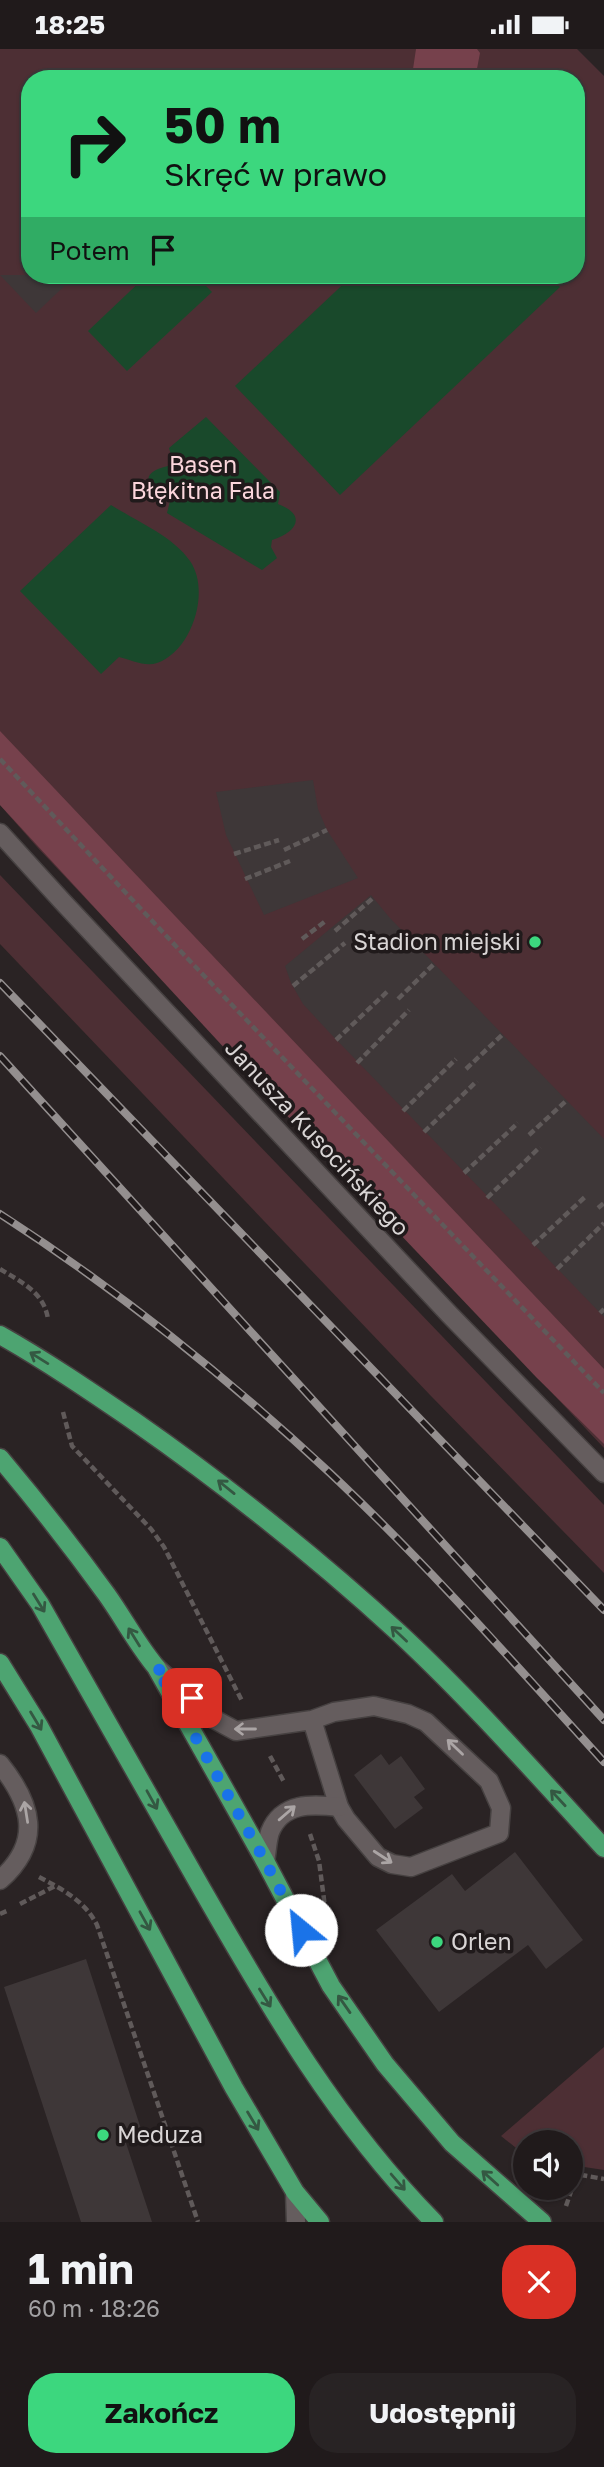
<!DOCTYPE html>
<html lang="pl">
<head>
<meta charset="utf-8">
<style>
  body { margin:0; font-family:"Golos Text",sans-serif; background:#282324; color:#f1f3f6; height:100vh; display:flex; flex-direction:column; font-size:26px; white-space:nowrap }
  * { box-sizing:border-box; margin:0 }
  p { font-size:23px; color:#a2a1a3 }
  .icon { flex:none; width:38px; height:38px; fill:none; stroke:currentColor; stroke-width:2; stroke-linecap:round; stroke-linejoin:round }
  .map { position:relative; height:2173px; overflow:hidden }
  .sheet { display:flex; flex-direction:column; background:#201a1b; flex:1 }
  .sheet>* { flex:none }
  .guide { position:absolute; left:21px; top:21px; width:564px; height:214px; border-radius:28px; box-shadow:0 2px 5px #0004,0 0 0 2px #3d383a; background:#3cd77e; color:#111; overflow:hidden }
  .buttons { position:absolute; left:513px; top:2081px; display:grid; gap:14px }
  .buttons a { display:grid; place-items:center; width:70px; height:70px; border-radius:50%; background:#201a1b; box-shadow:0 2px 5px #0004,0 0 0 2px #3d383a; font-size:35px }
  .pin { position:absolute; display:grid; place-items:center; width:60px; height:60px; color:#fff; margin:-30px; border-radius:14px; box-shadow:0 4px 10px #0006 }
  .me { position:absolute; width:77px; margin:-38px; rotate:332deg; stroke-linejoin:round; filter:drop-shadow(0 0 5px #0008) }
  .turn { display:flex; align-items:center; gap:24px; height:147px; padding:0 28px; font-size:32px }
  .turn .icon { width:91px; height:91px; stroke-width:2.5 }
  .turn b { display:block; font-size:49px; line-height:60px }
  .then { display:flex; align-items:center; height:66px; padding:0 28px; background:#0003; gap:14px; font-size:26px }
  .round { display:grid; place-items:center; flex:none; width:74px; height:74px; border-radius:28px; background:#282324 }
  .overview { display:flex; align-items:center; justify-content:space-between; height:119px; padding:0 28px }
  h1 { font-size:42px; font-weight:700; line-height:52px }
  .button { display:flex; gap:14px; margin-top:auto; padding:14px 28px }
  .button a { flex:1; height:80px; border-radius:28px; background:#3cd77e; color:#111; font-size:28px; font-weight:700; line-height:80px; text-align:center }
  .button a+a { background:#282324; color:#f1f3f6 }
  .status { display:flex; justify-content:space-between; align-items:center; height:49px; padding:0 35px; background:#201a1b; direction:ltr }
  .status svg { height:19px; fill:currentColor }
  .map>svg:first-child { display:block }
  .green { fill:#4d2f34; fill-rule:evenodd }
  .forest { fill:#76414c }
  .water { fill:#19492b }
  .building { fill:#3e3738 }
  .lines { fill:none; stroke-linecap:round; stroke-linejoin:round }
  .minor-casing { stroke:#464141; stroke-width:21 }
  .major-casing { stroke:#464141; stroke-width:21 }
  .path { stroke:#605a5a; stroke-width:4.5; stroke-dasharray:7 3.5; stroke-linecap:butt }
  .minor { stroke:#655d5e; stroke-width:18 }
  .major { stroke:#4da471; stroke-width:18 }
  .rail-casing { stroke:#948f8f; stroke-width:8 }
  .rail { stroke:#201a1b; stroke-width:5; stroke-dasharray:16; stroke-linecap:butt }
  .oneway { stroke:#345842 }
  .oneway2 { stroke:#aba5a5 }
  .route { stroke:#1a73e8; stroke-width:12; stroke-dasharray:0 21.6 }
  .poi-dot { fill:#3cd77e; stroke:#201a1b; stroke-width:2.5 }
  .labels { text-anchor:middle; stroke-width:7; stroke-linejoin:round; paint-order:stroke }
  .park-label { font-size:23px; fill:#fbd6dc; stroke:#201a1b }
  .poi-label { font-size:23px; fill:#d9d5d5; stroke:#201a1b; text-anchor:start }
  .street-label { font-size:23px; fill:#d9d5d5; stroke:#201a1b }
</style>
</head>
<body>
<div class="status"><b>18:25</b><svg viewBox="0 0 49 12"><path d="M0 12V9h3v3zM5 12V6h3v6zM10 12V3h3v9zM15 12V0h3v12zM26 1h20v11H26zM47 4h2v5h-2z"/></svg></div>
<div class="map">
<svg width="604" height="2173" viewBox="0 0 604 2173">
  <rect width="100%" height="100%" fill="#2a2324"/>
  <!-- green -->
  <g class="green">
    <path d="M0,0H577L604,27V1399L37,798L0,756ZM30,30H576V226H30Z"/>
    <polygon points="0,826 604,1456 604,1524 431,1347 0,895"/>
    <polygon points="604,1998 604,2121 571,2116 570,2093 525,2093 525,2106 501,2087"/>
  </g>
  <!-- forest -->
  <g class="forest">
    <polygon points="416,0 477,0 480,4 475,30 406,30 413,20"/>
    <polygon points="0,682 604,1320 604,1395 536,1328 276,1055 0,756"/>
  </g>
  <!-- water -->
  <g class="water">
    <polygon points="147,226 195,226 212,243 127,322 88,282"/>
    <polygon points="353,226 547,226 560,238 340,446 235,337"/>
    <path d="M206,368L280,443L278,455C308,466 296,484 272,491L271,498L277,509L262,521L167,464L170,452C143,438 138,421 174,416L169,399Z"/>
    <path d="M111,456C136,472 173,487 190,512C211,542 192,602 157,614C145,618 131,611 119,608L101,625L20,542Z"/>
  </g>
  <!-- building -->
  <g class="building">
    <polygon points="0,226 76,226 36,264"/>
    <polygon points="313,731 318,760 327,781 358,829 264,866 226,786 216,743"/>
    <polygon points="371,846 389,868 604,1090 604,1268 328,982 303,955 291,934 285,917"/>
    <polygon points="381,1705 389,1716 401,1707 425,1740 414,1748 423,1759 395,1780 354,1726"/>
    <polygon points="515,1803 583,1891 546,1920 528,1896 439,1963 376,1881 452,1825 465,1842"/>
    <polygon points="86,1910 141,2080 126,2094 152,2173 81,2173 4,1938"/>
  </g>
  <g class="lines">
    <defs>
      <g id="minor">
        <polyline points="0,784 62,852 449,1265 604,1424"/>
        <polyline points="157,1619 212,1669 236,1682 312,1671 334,1663 374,1657 408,1665 426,1673 489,1732 501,1759 499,1784 411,1818 392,1815 378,1808 346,1770 339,1758 312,1671"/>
        <path d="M0,1715C32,1755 43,1793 0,1831"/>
        <path d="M265,1812C267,1803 267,1792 270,1783C282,1753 312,1755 339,1758"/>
        <polyline points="295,2143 296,2173"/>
      </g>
      <g id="major">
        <path d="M0,1286C46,1312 90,1342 134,1372C227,1437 315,1507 399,1584C471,1651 537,1726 604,1799"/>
        <path d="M0,1409C37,1453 73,1499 107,1546C124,1570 137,1595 156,1618L265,1812L331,1937L385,2015L452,2094L542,2173"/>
        <path d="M0,1498L40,1555C94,1650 148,1746 203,1842C270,1959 338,2076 434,2173"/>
        <polyline points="0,1614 39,1677 234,2039 295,2143 320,2173"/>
      </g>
    </defs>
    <!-- minor casing -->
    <use href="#minor" class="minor-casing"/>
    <!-- major casing -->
    <use href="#major" class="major-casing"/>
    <!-- path -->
    <g class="path">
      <polyline points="0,710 188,910 604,1344"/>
      <polyline points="284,801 327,781"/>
      <polyline points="234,805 279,791"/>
      <polyline points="245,830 290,812"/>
      <polyline points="335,882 373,849"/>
      <polyline points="302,890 327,871"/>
      <polyline points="293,937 345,894"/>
      <polyline points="398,950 434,915"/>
      <polyline points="336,991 389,941"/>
      <polyline points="357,1014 409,961"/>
      <polyline points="466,1020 503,985"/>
      <polyline points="403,1062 456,1010"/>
      <polyline points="424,1083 477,1032"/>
      <polyline points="529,1086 567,1051"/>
      <polyline points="464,1124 518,1074"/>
      <polyline points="487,1149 540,1098"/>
      <polyline points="598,1159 604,1154"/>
      <polyline points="533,1196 586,1147"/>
      <path d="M0,1220C21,1233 44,1243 48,1270"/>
      <polyline points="557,1220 604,1174"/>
      <polyline points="600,1264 604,1260"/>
      <polyline points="63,1363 72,1397 151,1480 164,1498 242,1652"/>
      <polyline points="270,1707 284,1733"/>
      <polyline points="310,1785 319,1812 325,1858"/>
      <path d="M39,1828C62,1840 85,1852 97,1876L198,2173"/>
      <polyline points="20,1855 55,1837"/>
      <polyline points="0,1865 9,1861"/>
      <polyline points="570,2124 604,2130"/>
      <polyline points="566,2157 577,2125"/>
    </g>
    <!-- minor -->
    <use href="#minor" class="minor"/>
    <!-- major -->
    <use href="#major" class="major"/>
    <defs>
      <g id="rail">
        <polyline points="0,934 604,1561"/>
        <polyline points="0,1007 604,1671"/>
        <path d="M0,1165C118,1241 228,1329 330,1424C427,1515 515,1615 604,1713"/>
      </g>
    </defs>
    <!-- rail casing -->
    <use href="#rail" class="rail-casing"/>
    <!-- rail -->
    <use href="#rail" class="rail"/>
  </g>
  <!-- one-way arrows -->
  <defs><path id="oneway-shaft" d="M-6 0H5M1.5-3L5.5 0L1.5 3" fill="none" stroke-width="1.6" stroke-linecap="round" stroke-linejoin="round" transform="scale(1.75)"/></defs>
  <g class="oneway">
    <use href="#oneway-shaft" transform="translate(39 1309) rotate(-148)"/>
    <use href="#oneway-shaft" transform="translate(226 1438) rotate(-141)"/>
    <use href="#oneway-shaft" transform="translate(39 1554) rotate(58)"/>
    <use href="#oneway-shaft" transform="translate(399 1585) rotate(-137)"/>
    <use href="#oneway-shaft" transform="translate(134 1588) rotate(-122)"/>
    <use href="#oneway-shaft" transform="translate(36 1672) rotate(59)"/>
    <use href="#oneway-shaft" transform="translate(558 1749) rotate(-133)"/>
    <use href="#oneway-shaft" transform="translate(152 1751) rotate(61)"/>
    <use href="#oneway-shaft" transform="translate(145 1872) rotate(61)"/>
    <use href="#oneway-shaft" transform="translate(265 1949) rotate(58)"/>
    <use href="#oneway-shaft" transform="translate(344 1955) rotate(-125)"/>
    <use href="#oneway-shaft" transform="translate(253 2072) rotate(59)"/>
    <use href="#oneway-shaft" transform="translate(490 2129) rotate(-138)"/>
    <use href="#oneway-shaft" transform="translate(398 2133) rotate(49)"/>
  </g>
  <g class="oneway2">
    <use href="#oneway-shaft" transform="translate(245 1680) rotate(180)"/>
    <use href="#oneway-shaft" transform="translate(455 1698) rotate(-136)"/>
    <use href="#oneway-shaft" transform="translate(26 1763) rotate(-99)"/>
    <use href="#oneway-shaft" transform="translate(287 1764) rotate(-41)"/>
    <use href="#oneway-shaft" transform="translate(383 1808) rotate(33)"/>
  </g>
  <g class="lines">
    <!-- route -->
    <polyline class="route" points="192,1649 156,1618 265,1812 301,1881"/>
  </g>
  <!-- markers -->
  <g class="poi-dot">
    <circle cx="535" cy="893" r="7"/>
    <circle cx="437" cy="1893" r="7"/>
    <circle cx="103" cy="2086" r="7"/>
  </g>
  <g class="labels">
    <!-- park labels -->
    <g class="park-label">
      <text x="203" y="424">Basen<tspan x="203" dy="26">Błękitna Fala</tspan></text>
    </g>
    <!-- poi labels -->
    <g class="poi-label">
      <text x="521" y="901" text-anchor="end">Stadion miejski</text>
      <text x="451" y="1901">Orlen</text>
      <text x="117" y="2094">Meduza</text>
    </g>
    <!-- street labels -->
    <g class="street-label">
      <text transform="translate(317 1089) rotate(47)" y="8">Janusza Kusocińskiego</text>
    </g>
  </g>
</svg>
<div class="buttons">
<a><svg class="icon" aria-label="sound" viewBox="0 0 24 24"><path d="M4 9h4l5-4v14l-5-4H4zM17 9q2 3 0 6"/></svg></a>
</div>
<div class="pin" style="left:192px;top:1649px;background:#d93025"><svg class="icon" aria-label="arrive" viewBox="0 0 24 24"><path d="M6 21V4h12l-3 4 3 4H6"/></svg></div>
<svg class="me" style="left:301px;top:1881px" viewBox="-20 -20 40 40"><circle r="19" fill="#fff"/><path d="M0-13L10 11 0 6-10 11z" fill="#1a73e8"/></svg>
<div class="guide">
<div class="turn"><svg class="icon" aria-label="right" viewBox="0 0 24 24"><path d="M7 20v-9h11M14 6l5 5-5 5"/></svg><div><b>50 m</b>Skręć w prawo</div></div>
<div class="then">Potem<svg class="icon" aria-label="arrive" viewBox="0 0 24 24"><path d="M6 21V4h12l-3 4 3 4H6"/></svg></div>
</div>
</div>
<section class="sheet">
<div class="overview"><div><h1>1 min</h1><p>60 m · 18:26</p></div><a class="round" style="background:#d93025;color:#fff"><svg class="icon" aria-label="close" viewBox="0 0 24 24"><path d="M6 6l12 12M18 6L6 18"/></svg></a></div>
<div class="button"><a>Zakończ</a><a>Udostępnij</a></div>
</section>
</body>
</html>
